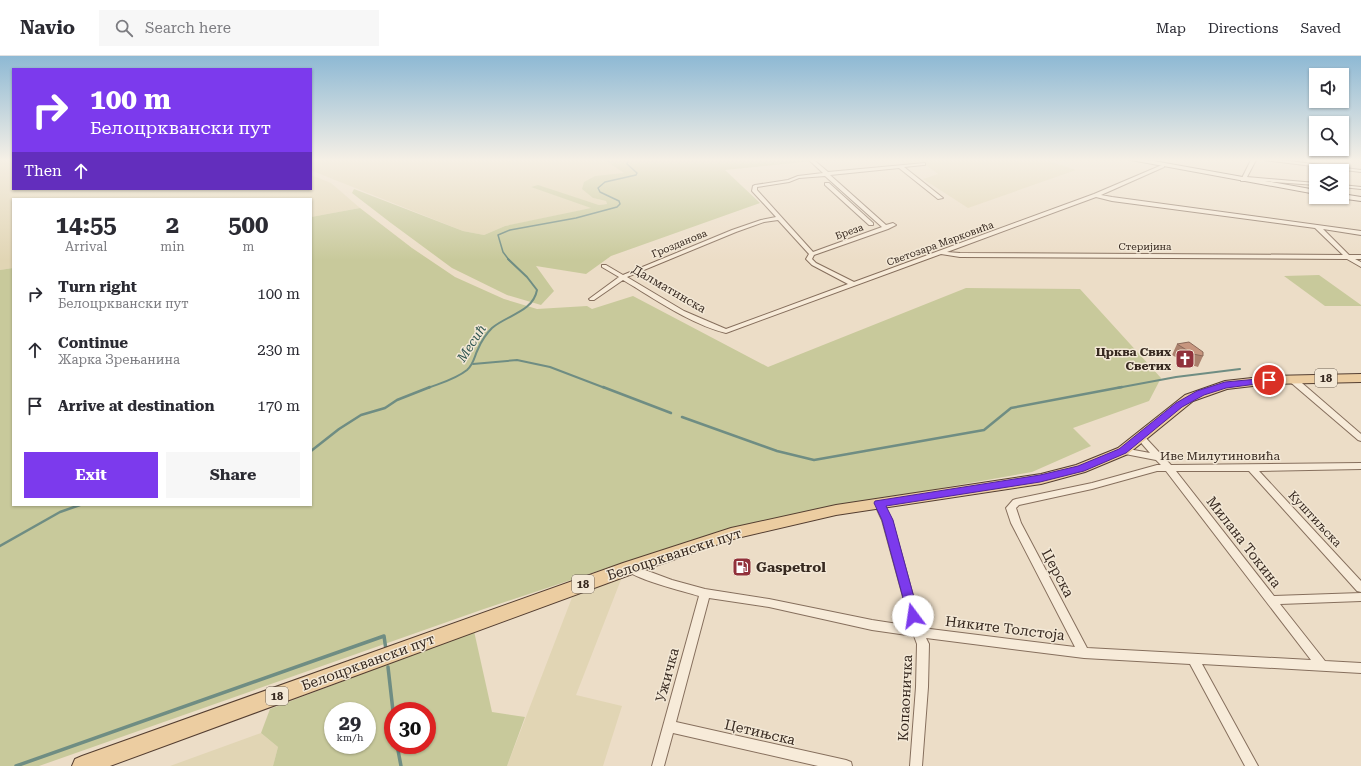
<!DOCTYPE html>
<html lang="en">
<head>
<meta charset="utf-8">
<style>
  body { margin:0; font-family:"Roboto Serif",serif; background:#f7f7f7; color:#2b2b33; height:100vh; display:flex; flex-direction:column; font-size:15px; white-space:nowrap }
  * { box-sizing:border-box; margin:0 }
  p { font-size:13px; color:#7c7c81 }
  .icon { flex:none; width:22px; height:22px; fill:none; stroke:currentColor; stroke-width:2; stroke-linecap:round; stroke-linejoin:round }
  .map { position:relative; flex:1; overflow:hidden }
  .details { position:absolute; left:12px; top:142px; width:300px; height:308px; display:flex; flex-direction:column; background:#fff; border-radius:0px; box-shadow:0 1px 3px #0004 }
  .details>* { flex:none }
  .top-card { position:absolute; left:12px; top:12px; width:300px; height:122px; border-radius:0px; box-shadow:0 1px 3px #0004; background:#7c3aed; color:#fff; overflow:hidden }
  .buttons { position:absolute; left:1309px; top:12px; display:grid; gap:8px }
  .buttons a { display:grid; place-items:center; width:40px; height:40px; border-radius:0px; background:#fff; box-shadow:0 1px 3px #0004; font-size:20px }
  .speed { position:absolute; left:324px; top:646px; display:flex; gap:8px; font-size:20px; font-weight:700; text-align:center }
  .speed>* { display:grid; place-content:center; width:52px; height:52px; border-radius:50%; background:#fff; box-shadow:0 1px 3px #0004; line-height:1 }
  .speed small { font-size:10px; font-weight:400 }
  .speed .limit { border:6px solid #d22; background:#fff; color:#111 }
  .pin { position:absolute; display:grid; place-items:center; width:34px; height:34px; color:#fff; margin:-17px; border:2px solid #fff; border-radius:50%; box-shadow:0 1px 4px #0007 }
  .me { position:absolute; width:44px; margin:-22px; rotate:346deg; stroke-linejoin:round; filter:drop-shadow(0 0 3px #0008) }
  .turn { display:flex; align-items:center; gap:14px; height:84px; padding:0 12px; font-size:18px }
  .turn .icon { width:52px; height:52px; stroke-width:2.5 }
  .turn b { display:block; font-size:28px; line-height:34px }
  .then { display:flex; align-items:center; height:38px; padding:0 12px; background:#0003; gap:8px; font-size:15px }
  .eta { display:flex; justify-content:space-evenly; align-items:center; height:68px; text-align:center }
  .eta b { font-size:24px; font-weight:700; line-height:28px }
  .primary-button { display:flex; gap:8px; margin-top:auto; padding:8px 12px }
  .primary-button a { flex:1; height:46px; border-radius:0px; background:#7c3aed; color:#fff; font-size:16px; font-weight:700; line-height:46px; text-align:center }
  .primary-button a+a { background:#f7f7f7; color:#2b2b33 }
  ul { padding:0; list-style:none }
  li { display:flex; align-items:center; gap:12px; height:56px; padding:0 12px }
  li div { flex:1 }
  li b { display:block; font-size:15px }
  li em { font-style:normal }
  header { display:flex; align-items:center; gap:24px; box-sizing:border-box; height:56px; padding:0 20px; background:#fff; border-bottom:1px solid #e1e1e2 }
  header strong { font-size:19px }
  nav { display:flex; gap:22px; margin-inline-start:auto; font-size:14px }
  .search { width:280px; height:36px; background:#f7f7f7; display:flex; align-items:center; gap:10px; box-sizing:border-box; padding:0 14px; border-radius:0px; color:#7c7c81; font-size:15px }
  .map>svg:first-child { display:block }
  .farmland { fill:#e1d5b4 }
  .green { fill:#c8c99b; fill-rule:evenodd }
  .lines { fill:none; stroke-linecap:round; stroke-linejoin:round }
  .stream-far3 { stroke:#6f8d83; stroke-width:1.5 }
  .stream-far2 { stroke:#6f8d83; stroke-width:2 }
  .stream-far1 { stroke:#6f8d83; stroke-width:2.5 }
  .stream { stroke:#6f8d83; stroke-width:3.5 }
  .street-casing { stroke:#866f5d; stroke-width:2 }
  .secondary-casing { stroke:#685040; stroke-width:2 }
  .primary-casing { stroke:#543e31; stroke-width:2 }
  .street { fill:#f7ebd9; fill-rule:evenodd }
  .secondary { fill:#f7ebd9; fill-rule:evenodd }
  .primary { fill:#eccda1; fill-rule:evenodd }
  .wall { fill:#ab816d }
  .building { fill:#c7967f; stroke:#8b6959 }
  .route { fill:#7c3aed; stroke:#51269a }
  .labels { text-anchor:middle; stroke-width:3; stroke-linejoin:round; paint-order:stroke }
  .far-street-label { font-size:10px; fill:#372920; stroke:#f3e8d6 }
  .shield { fill:#f3e8d6; stroke:#6f6257; stroke-width:1 }
  .shield-label { font-size:11px; font-weight:bold; fill:#372920 }
  .street-label { font-size:12px; fill:#372920; stroke:#f3e8d6 }
  .poi-label { font-size:12px; font-weight:bold; fill:#372920; stroke:#f3e8d6; text-anchor:end }
  .water-label { font-size:13px; font-style:italic; fill:#305650; stroke:#f3e8d6 }
  .near-street-label { font-size:14px; fill:#372920; stroke:#f3e8d6 }
  .near-poi-label { font-size:14px; font-weight:bold; fill:#372920; stroke:#f3e8d6; text-anchor:start }
</style>
</head>
<body>
<header>
<strong>Navio</strong>
<div class="search"><svg class="icon" aria-label="search" viewBox="0 0 24 24"><circle cx="10" cy="10" r="6"/><path d="M15 15l6 6"/></svg>Search here</div>
<nav><a>Map</a><a>Directions</a><a>Saved</a></nav>
</header>
<div class="map">
<svg width="1361" height="710" viewBox="0 0 1361 710">
  <rect width="100%" height="100%" fill="#ecddc7"/>
  <!-- farmland -->
  <g class="farmland">
    <polygon points="0,104 13,104 13,133 311,133 311,119 331,127 360,152 311,161 311,143 13,143 13,212 0,214"/>
    <polygon points="311,104 604,104 624,117 618,119 593,142 606,145 607,148 599,149 538,130 532,131 592,152 505,170 484,179 463,175 315,116 311,114"/>
    <polygon points="899,104 1046,104 1076,114 968,152 923,123 938,118 923,107 904,108"/>
    <polygon points="622,521 576,639 622,650 603,710 507,710 573,539"/>
    <polygon points="261,677 278,691 273,710 170,710"/>
  </g>
  <!-- green -->
  <g class="green">
    <polygon points="604,104 823,104 725,114 760,147 611,200 586,218 536,210 554,235 541,249 507,239 452,212 391,167 352,137 354,133 463,175 484,179 505,170 591,152 531,131 538,129 599,149 607,148 606,145 593,142 582,133 584,126 595,120 624,117"/>
    <polygon points="360,152 412,192 455,221 504,243 537,253 587,250 592,253 633,240 768,311 966,232 1080,233 1161,322 1149,345 1073,372 1091,390 1032,416 806,456 628,505 481,554 39,710 0,710 0,214 13,212 13,449 311,449 311,161"/>
    <polygon points="1319,219 1361,249 1361,250 1325,250 1284,220"/>
    <path d="M474,575L492,656L525,661L507,710H273L278,691L261,677L270,653ZM333,655H367V689H333ZM393,655H427V689H393Z"/>
  </g>
  <g class="lines">
    <!-- stream-far3 -->
    <polyline class="stream-far3" points="509,204 503,196 498,179 510,174 576,162 617,151 620,148 619,145 600,136 598,132 605,126 636,119 637,117 627,108 628,104"/>
    <!-- stream-far2 -->
    <g class="stream-far2">
      <polyline points="473,308 517,304 550,311 605,332"/>
      <path d="M428,332C441,327 456,323 467,314C474,308 474,301 478,293C481,286 487,277 492,272C507,259 533,256 537,234L527,221L508,203"/>
      <polyline points="1117,332 1176,321 1240,313"/>
    </g>
    <!-- stream-far1 -->
    <g class="stream-far1">
      <polyline points="603,331 671,357"/>
      <polyline points="682,361 777,395 814,404 984,374 1011,352 1122,331"/>
      <polyline points="311,395 339,373 361,359 385,352 397,344 430,331"/>
      <polyline points="0,490 60,456 80,449"/>
    </g>
    <!-- stream -->
    <g class="stream">
      <polyline points="388,611 393,655"/>
      <polyline points="397,689 401,710"/>
      <polyline points="16,710 384,580 386,594"/>
    </g>
    <defs>
      <g id="street">
        <path d="M809,104H814L828,116L925,107V109H923L904,111L943,142L938,143L899,112L830,119L886,169L893,167L896,169L888,173L814,199L812,203L816,207L854,226L1094,138L1162,109H1164V111L1101,139L1112,141L1361,175V179L1323,173L1349,199H1361V203H1355L1361,206V211L1347,203L960,201L941,198L726,277C690,268 655,243 623,224L594,244H590L589,243L619,221L602,211V209H606L623,219L732,174L761,164L776,161L752,135L753,130L755,129L788,124L798,120L823,117ZM825,120L882,171L813,196L757,134V131L789,126L799,122ZM1096,141L1112,145L1315,172L1343,199L960,197L947,196ZM778,164L809,198L806,203L812,209L848,228L726,273L684,255L627,221L736,176L764,166Z"/>
        <polygon points="1251,104 1256,104 1247,121 1316,127 1316,129 1246,124 1245,125 1241,125 1241,124"/>
        <polygon points="1264,104 1281,104 1361,114 1361,116"/>
        <polygon points="825,127 829,127 873,167 873,169 869,169 825,129"/>
        <polygon points="1342,129 1361,131 1361,133 1342,131"/>
        <polygon points="1289,321 1295,321 1361,378 1361,385 1358,384 1289,325 1288,323"/>
        <path d="M1140,378L1143,379L1171,409L1361,407V413L1259,415L1361,525V536L1357,535L1249,415H1176L1274,540L1361,537V545L1280,548L1325,605L1361,607V617L1202,608L1258,710H1245L1190,608L1084,602L926,582L929,588L928,631L922,710H910L916,631L917,588L914,580L872,574L769,551L709,542L676,666L846,704L851,706L852,710H818L673,677L664,710H652L699,540C686,536 630,522 624,512L625,509L629,508L672,524L705,533L769,543L872,564L911,570L882,464L874,447L876,445H882L892,464L922,572L1075,591L1011,467L1006,452L1013,444L1016,443L1092,427L1157,409H1161L1156,404L1120,397L1119,395L1120,393L1123,392L1150,397L1136,381ZM1157,415H1166L1311,604L1087,592L1021,467L1016,452L1019,449L1092,433Z"/>
      </g>
      <g id="secondary">
        <polygon points="1131,104 1148,104 1316,134 1316,138"/>
        <polygon points="1342,138 1361,141 1361,145 1339,142 1342,141"/>
      </g>
      <polygon id="primary" points="1361,318 1361,326 1270,328 1227,333 1193,345 1128,398 1085,416 1041,428 836,459 733,483 635,517 110,710 72,710 75,703 82,700 623,507 731,472 836,449 1041,418 1076,409 1118,392 1185,339 1225,325 1270,320"/>
    </defs>
    <!-- street casing -->
    <use href="#street" class="street-casing"/>
    <!-- secondary casing -->
    <use href="#secondary" class="secondary-casing"/>
    <!-- primary casing -->
    <use href="#primary" class="primary-casing"/>
    <!-- street -->
    <use href="#street" class="street"/>
    <!-- secondary -->
    <use href="#secondary" class="secondary"/>
    <!-- primary -->
    <use href="#primary" class="primary"/>
  </g>
  <!-- wall -->
  <polygon class="wall" points="1177,288 1203,300 1198,311 1188,308 1172,299"/>
  <!-- building -->
  <polygon class="building" points="1189,286 1203,296 1203,300 1193,298 1177,288"/>
  <!-- sky -->
  <linearGradient id="sky" x2="0" y2="1"><stop stop-color="#8eb9d4"/><stop offset="0.51" stop-color="#f6f0e6"/><stop offset="1" stop-color="#f6f0e6" stop-opacity="0"/></linearGradient>
  <rect width="1361" height="204" fill="url(#sky)"/>
  <!-- route -->
  <polygon class="route" points="1269,322 1273,324 1272,326 1226,332 1204,339 1182,351 1126,397 1084,415 1040,426 886,450 893,464 919,560 918,564 913,565 909,564 882,464 874,447 875,445 1040,419 1078,410 1119,393 1176,347 1197,335 1225,326"/>
  <!-- icons -->
  <defs>
    <symbol id="church-square" viewBox="-11 -11 22 22"><rect x="-9" y="-9" width="18" height="18" rx="4" fill="#91313b" stroke="#f3e8d6"/><path d="M-1.2-6h2.4v3.5h3.3v2.4h-3.3V6h-2.4V-.1h-3.3v-2.4h3.3Z" fill="#fff"/></symbol>
    <symbol id="fuel-square" viewBox="-11 -11 22 22"><rect x="-9" y="-9" width="18" height="18" rx="4" fill="#91313b" stroke="#f3e8d6"/><path d="M-5.5-6h7V0h2V4h1.3V-2.5L3-4.5l.8-.8L6-3V5H2.5V1h-1V6h-7ZM-4.2-4.7v3.2H.2V-4.7Z" fill="#fff"/></symbol>
  </defs>
  <g fill-rule="evenodd">
    <use href="#church-square" x="1174" y="292" width="22" height="22"/>
    <use href="#fuel-square" x="731" y="500" width="22" height="22"/>
  </g>
  <g class="labels">
    <!-- far-street labels -->
    <g class="far-street-label">
      <text transform="translate(849 175) rotate(-20)" y="4">Бреза</text>
      <text transform="translate(679 187) rotate(-22)" y="4">Грозданова</text>
      <text transform="translate(940 187) rotate(-20)" y="4">Светозара Марковића</text>
      <text x="1145" y="194">Стеријина</text>
    </g>
    <!-- shield labels -->
    <g class="shield">
      <rect x="1315" y="313" width="22" height="18" rx="3"/>
      <rect x="572" y="519" width="22" height="18" rx="3"/>
      <rect x="266" y="631" width="22" height="18" rx="3"/>
    </g>
    <g class="shield-label">
      <text x="1326" y="326">18</text>
      <text x="583" y="532">18</text>
      <text x="277" y="644">18</text>
    </g>
    <!-- street labels -->
    <g class="street-label">
      <text transform="translate(669 233) rotate(30)" y="4">Далматинска</text>
      <text x="1220" y="404">Иве Милутиновића</text>
      <text transform="translate(1315 463) rotate(47)" y="4">Куштиљска</text>
    </g>
    <!-- poi labels -->
    <g class="poi-label">
      <text x="1171" y="300">Црква Свих<tspan x="1171" dy="14">Светих</tspan></text>
    </g>
    <!-- water labels -->
    <g class="water-label">
      <text transform="translate(471 287) rotate(-57)" y="5">Месић</text>
    </g>
    <!-- near-street labels -->
    <g class="near-street-label">
      <text transform="translate(1244 486) rotate(52)" y="5">Милана Токина</text>
      <text transform="translate(674 498) rotate(-18)" y="5">Белоцрквански пут</text>
      <text transform="translate(1058 517) rotate(62)" y="5">Церска</text>
      <text transform="translate(1005 572) rotate(7)" y="5">Никите Толстоја</text>
      <text transform="translate(368 606) rotate(-20)" y="5">Белоцрквански пут</text>
      <text transform="translate(667 619) rotate(-75)" y="5">Ужичка</text>
      <text transform="translate(905 642) rotate(-87)" y="5">Копаоничка</text>
      <text transform="translate(760 676) rotate(13)" y="5">Цетињска</text>
    </g>
    <!-- near-poi labels -->
    <g class="near-poi-label">
      <text x="756" y="516">Gaspetrol</text>
    </g>
  </g>
</svg>
<div class="buttons">
<a><svg class="icon" aria-label="sound" viewBox="0 0 24 24"><path d="M4 9h4l5-4v14l-5-4H4zM17 9q2 3 0 6"/></svg></a>
<a><svg class="icon" aria-label="search" viewBox="0 0 24 24"><circle cx="10" cy="10" r="6"/><path d="M15 15l6 6"/></svg></a>
<a><svg class="icon" aria-label="layers" viewBox="0 0 24 24"><path d="M12 4l9 5-9 5-9-5zM3 14l9 5 9-5"/></svg></a>
</div>
<div class="speed"><div>29<small>km/h</small></div><div class="limit">30</div></div>
<div class="pin" style="left:1269px;top:324px;background:#d93025"><svg class="icon" aria-label="arrive" viewBox="0 0 24 24"><path d="M6 21V4h12l-3 4 3 4H6"/></svg></div>
<svg class="me" style="left:913px;top:560px" viewBox="-20 -20 40 40"><circle r="19" fill="#fff"/><path d="M0-13L10 11 0 6-10 11z" fill="#7c3aed"/></svg>
<div class="top-card">
<div class="turn"><svg class="icon" aria-label="right" viewBox="0 0 24 24"><path d="M7 20v-9h11M14 6l5 5-5 5"/></svg><div><b>100 m</b>Белоцрквански пут</div></div>
<div class="then">Then<svg class="icon" aria-label="ahead" viewBox="0 0 24 24"><path d="M12 20V5M6 11l6-6 6 6"/></svg></div>
</div>
<section class="details">
<div class="eta">
<div><b>14:55</b><p>Arrival</p></div>
<div><b>2</b><p>min</p></div>
<div><b>500</b><p>m</p></div>
</div>
<ul>
<li><svg class="icon" aria-label="right" viewBox="0 0 24 24"><path d="M7 20v-9h11M14 6l5 5-5 5"/></svg><div><b>Turn right</b><p>Белоцрквански пут</p></div><em>100 m</em></li>
<li><svg class="icon" aria-label="ahead" viewBox="0 0 24 24"><path d="M12 20V5M6 11l6-6 6 6"/></svg><div><b>Continue</b><p>Жарка Зрењанина</p></div><em>230 m</em></li>
<li><svg class="icon" aria-label="arrive" viewBox="0 0 24 24"><path d="M6 21V4h12l-3 4 3 4H6"/></svg><div><b>Arrive at destination</b></div><em>170 m</em></li>
</ul>
<div class="primary-button"><a>Exit</a><a>Share</a></div>
</section>
</div>
</body>
</html>
